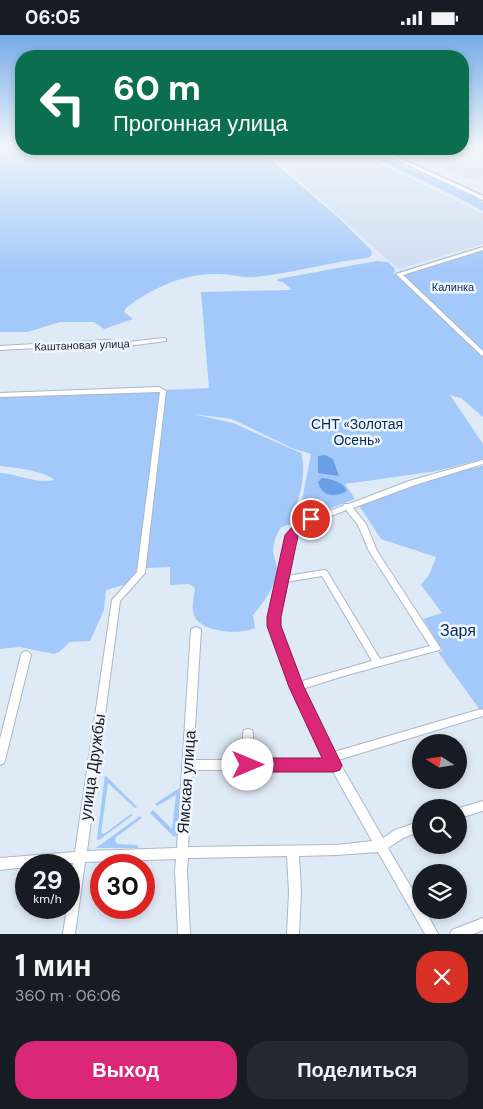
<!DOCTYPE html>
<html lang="ru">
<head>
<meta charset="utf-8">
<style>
  body { margin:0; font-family:"DM Sans",sans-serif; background:#242831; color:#f1f3f6; height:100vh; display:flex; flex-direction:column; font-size:19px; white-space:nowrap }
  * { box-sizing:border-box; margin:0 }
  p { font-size:16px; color:#9ea1a6 }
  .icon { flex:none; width:28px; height:28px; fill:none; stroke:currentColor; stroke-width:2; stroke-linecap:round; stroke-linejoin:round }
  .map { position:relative; height:899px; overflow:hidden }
  .sheet { display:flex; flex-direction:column; background:#171b24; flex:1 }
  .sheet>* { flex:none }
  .banner { position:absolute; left:15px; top:15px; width:454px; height:105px; border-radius:20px; box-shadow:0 2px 8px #0003; background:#0b6e4f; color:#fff; overflow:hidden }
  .needle { width:32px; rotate:282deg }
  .buttons { position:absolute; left:412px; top:699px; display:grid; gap:10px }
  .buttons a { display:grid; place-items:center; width:55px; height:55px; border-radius:50%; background:#171b24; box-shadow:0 2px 8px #0003; font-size:25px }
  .speed { position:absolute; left:15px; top:819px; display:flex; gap:10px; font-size:25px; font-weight:700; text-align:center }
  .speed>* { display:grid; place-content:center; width:65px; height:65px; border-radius:50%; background:#171b24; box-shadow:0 2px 8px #0003; line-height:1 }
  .speed small { font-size:12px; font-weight:400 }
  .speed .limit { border:8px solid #d22; background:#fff; color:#111 }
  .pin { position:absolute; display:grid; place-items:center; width:42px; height:42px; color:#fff; margin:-21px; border:2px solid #fff; border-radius:50%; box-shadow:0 1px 5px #0007 }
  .me { position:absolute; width:55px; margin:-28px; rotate:90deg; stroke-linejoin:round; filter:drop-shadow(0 0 4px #0008) }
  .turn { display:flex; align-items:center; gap:18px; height:105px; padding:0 15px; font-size:22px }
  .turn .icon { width:65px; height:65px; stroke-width:2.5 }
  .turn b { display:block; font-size:35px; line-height:42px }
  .round { display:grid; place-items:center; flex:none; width:52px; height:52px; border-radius:20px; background:#242831 }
  .head { display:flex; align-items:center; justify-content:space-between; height:85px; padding:0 15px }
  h1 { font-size:30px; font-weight:700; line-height:38px }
  .button { display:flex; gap:10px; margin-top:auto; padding:10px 15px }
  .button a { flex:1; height:58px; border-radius:20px; background:#db2777; color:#fff; font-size:20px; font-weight:700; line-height:58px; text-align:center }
  .button a+a { background:#242831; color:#f1f3f6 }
  .status { display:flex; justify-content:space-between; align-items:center; height:35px; padding:0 25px; background:#171b24; direction:ltr }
  .status svg { height:14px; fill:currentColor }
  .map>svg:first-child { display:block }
  .built { fill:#ceddf1 }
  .green { fill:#a3c8fa }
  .water { fill:#699fe5 }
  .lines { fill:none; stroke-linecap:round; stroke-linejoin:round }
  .minor-casing { stroke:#adb7c4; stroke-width:2 }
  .highway-casing { stroke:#adb7c4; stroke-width:3 }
  .minor { fill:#fff; fill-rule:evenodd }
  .highway { fill:#fff; fill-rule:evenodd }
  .route { fill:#db2777; stroke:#8e194d }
  .labels { text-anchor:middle; stroke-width:5; stroke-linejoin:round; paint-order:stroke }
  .far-park-label { font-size:11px; fill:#052b57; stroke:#f0f6ff }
  .far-street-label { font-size:11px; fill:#1a1e23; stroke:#f0f6ff }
  .park-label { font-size:14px; fill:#052b57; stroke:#f0f6ff }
  .near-park-label { font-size:16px; fill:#052b57; stroke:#f0f6ff }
  .near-street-label { font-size:16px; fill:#1a1e23; stroke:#f0f6ff }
</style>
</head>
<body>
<div class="status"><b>06:05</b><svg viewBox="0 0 49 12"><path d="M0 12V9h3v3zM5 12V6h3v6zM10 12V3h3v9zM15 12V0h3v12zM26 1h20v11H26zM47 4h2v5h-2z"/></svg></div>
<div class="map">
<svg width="483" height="899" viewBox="0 0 483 899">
  <rect width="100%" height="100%" fill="#dfeaf7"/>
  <!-- built -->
  <g class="built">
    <polygon points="264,114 351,114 483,179 483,209 398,234"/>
    <polygon points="400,114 483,117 483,142 465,143"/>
  </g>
  <!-- green -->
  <g class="green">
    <path d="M0,111H21V114H262L267,121L342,186L371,215L372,220L368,223C330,227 293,238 255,242C242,243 230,239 218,239C184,238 152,253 126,273L124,277L133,284L104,294L94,287H60L27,297H0Z"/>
    <polygon points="355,114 366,114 475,163 483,167 483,176 457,162"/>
    <path d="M479,212L483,213V382L461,363L450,360L483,409V424L437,436L345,449L355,464L298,486L311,419L292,413L232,384L193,379L233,388L301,418C306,430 302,464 293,474L296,486L292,489L281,492C276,501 271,511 274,522C275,526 277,529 277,534C276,551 264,567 253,580L255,593C241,600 200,598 194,580C191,573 194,561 195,553L189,549L170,550V532L145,533L165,355L209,353L201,257L292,255L283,247L277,246L278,244L376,226L388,227L395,234L394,239L395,240V238Z"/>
    <path d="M161,356L140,538L124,550L106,555L104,575L90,606L70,607L59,617L54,619L20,612L0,614V438C18,439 36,449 54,445C46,436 12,432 0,431V361Z"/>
    <polygon points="483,431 483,679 438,617 443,616 423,584 442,578 421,550 429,540 436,522 381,504 358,469 461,435"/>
    <polygon points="105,740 137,772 135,773 108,748 101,798 104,799 131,779 133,780 99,805 97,804"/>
    <polygon points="181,752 177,801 174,802 150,778 153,775 172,794 176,760 157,771 155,769"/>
    <polygon points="140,781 142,783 116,802 115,806 118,809 137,810 139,813 96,813"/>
  </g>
  <!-- water -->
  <g class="water">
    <polygon points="325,420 333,424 339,441 318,438 318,421"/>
    <path d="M322,443C332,444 343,447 347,456C334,463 321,461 318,447Z"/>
  </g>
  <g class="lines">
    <defs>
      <g id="minor">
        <polygon points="483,212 483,215 403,240 483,316 483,321 481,320 396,239"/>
        <polygon points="164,303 166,304 166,306 128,311 107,309 0,315 0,311 107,305 128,307"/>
        <path d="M159,352L166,356L145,538L120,566L87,816L177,813L191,595L193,593L196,592L199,593L201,595L193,725H243V698L244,695L248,694L252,695L253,698V725H326L325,723L326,721L291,652L281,629L273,605L269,581L277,546V545L289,498L300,487L343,471L344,469H349L409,446L483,425V429L415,450L353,473L366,489L377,516L439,611L441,613L439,615L347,640L302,654L334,717L481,674L483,675V681L338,725L383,803L395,795L421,786V796L403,803L388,813L421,869V875H425L438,899H425L378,817L337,820L299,821L301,857L299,899H287L289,857L287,821L188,823L187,835L190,899H178L175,835L176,824L85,827L75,899H63L67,872H69V857L73,828L53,830H26V832L0,835V823L75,817L112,565L137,537L160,357L0,362V358ZM346,475L358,490L369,516L430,611L380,624L327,536L324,535L287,541L296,501L306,491ZM322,541L372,626L299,647C290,628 279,605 279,582C278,571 283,558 286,547ZM193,735H332L372,806L337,810L188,812Z"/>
        <polygon points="26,616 29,617 31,620 5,725 4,728 0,730 0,704 21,620 23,617"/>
        <polygon points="483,766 483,776 459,783 459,773"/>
        <polygon points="483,883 483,895 473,899 450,899 452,895"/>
      </g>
      <polygon id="highway" points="373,114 380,114 483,161 483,165"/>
    </defs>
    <!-- minor casing -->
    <use href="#minor" class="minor-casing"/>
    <!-- highway casing -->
    <use href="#highway" class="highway-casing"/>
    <!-- minor -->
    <use href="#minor" class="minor"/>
    <!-- highway -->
    <use href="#highway" class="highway"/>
  </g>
  <!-- sky -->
  <linearGradient id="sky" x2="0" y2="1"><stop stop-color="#75ace7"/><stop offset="0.47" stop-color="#f1f6fb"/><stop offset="1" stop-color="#f1f6fb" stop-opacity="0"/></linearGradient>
  <rect width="483" height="236" fill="url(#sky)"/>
  <!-- route -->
  <polygon class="route" points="311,481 317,484 315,487 298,501 281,582 281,591 304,652 342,730 340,735 334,737 248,737 243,735 240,730 243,725 248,723 322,723 289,652 267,591 267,582 285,500 293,491"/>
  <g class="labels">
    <!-- far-park labels -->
    <g class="far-park-label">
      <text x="453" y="256">Калинка</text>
    </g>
    <!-- far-street labels -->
    <g class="far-street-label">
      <text transform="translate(82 310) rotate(-2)" y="4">Каштановая улица</text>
    </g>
    <!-- park labels -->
    <g class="park-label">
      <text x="357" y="394">СНТ «Золотая<tspan x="357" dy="16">Осень»</tspan></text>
    </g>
    <!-- near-park labels -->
    <g class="near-park-label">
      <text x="458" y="601">Заря</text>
    </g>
    <!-- near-street labels -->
    <g class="near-street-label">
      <text transform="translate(92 732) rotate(-82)" y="6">улица Дружбы</text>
      <text transform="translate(186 747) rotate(-86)" y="6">Ямская улица</text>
    </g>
  </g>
</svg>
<div class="buttons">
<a><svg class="needle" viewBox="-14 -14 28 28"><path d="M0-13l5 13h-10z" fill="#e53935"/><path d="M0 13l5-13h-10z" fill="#9ea1a6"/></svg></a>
<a><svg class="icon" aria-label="search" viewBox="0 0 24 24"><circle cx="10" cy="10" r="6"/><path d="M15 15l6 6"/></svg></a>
<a><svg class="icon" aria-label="layers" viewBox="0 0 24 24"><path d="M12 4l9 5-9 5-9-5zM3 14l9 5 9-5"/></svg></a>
</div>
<div class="speed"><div>29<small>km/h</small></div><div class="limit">30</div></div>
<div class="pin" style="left:311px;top:484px;background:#d93025"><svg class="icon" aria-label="arrive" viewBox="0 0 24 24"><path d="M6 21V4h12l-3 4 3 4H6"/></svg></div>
<svg class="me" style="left:248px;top:730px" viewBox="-20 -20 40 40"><circle r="19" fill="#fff"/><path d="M0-13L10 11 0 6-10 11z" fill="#db2777"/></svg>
<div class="banner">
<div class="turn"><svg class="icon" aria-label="left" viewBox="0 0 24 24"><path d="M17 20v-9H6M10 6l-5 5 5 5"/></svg><div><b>60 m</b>Прогонная улица</div></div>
</div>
</div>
<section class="sheet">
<div class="head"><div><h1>1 мин</h1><p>360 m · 06:06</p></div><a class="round" style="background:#d93025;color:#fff"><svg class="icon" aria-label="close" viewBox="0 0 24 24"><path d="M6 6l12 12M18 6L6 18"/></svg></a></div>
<div class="button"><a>Выход</a><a>Поделиться</a></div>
</section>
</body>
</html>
